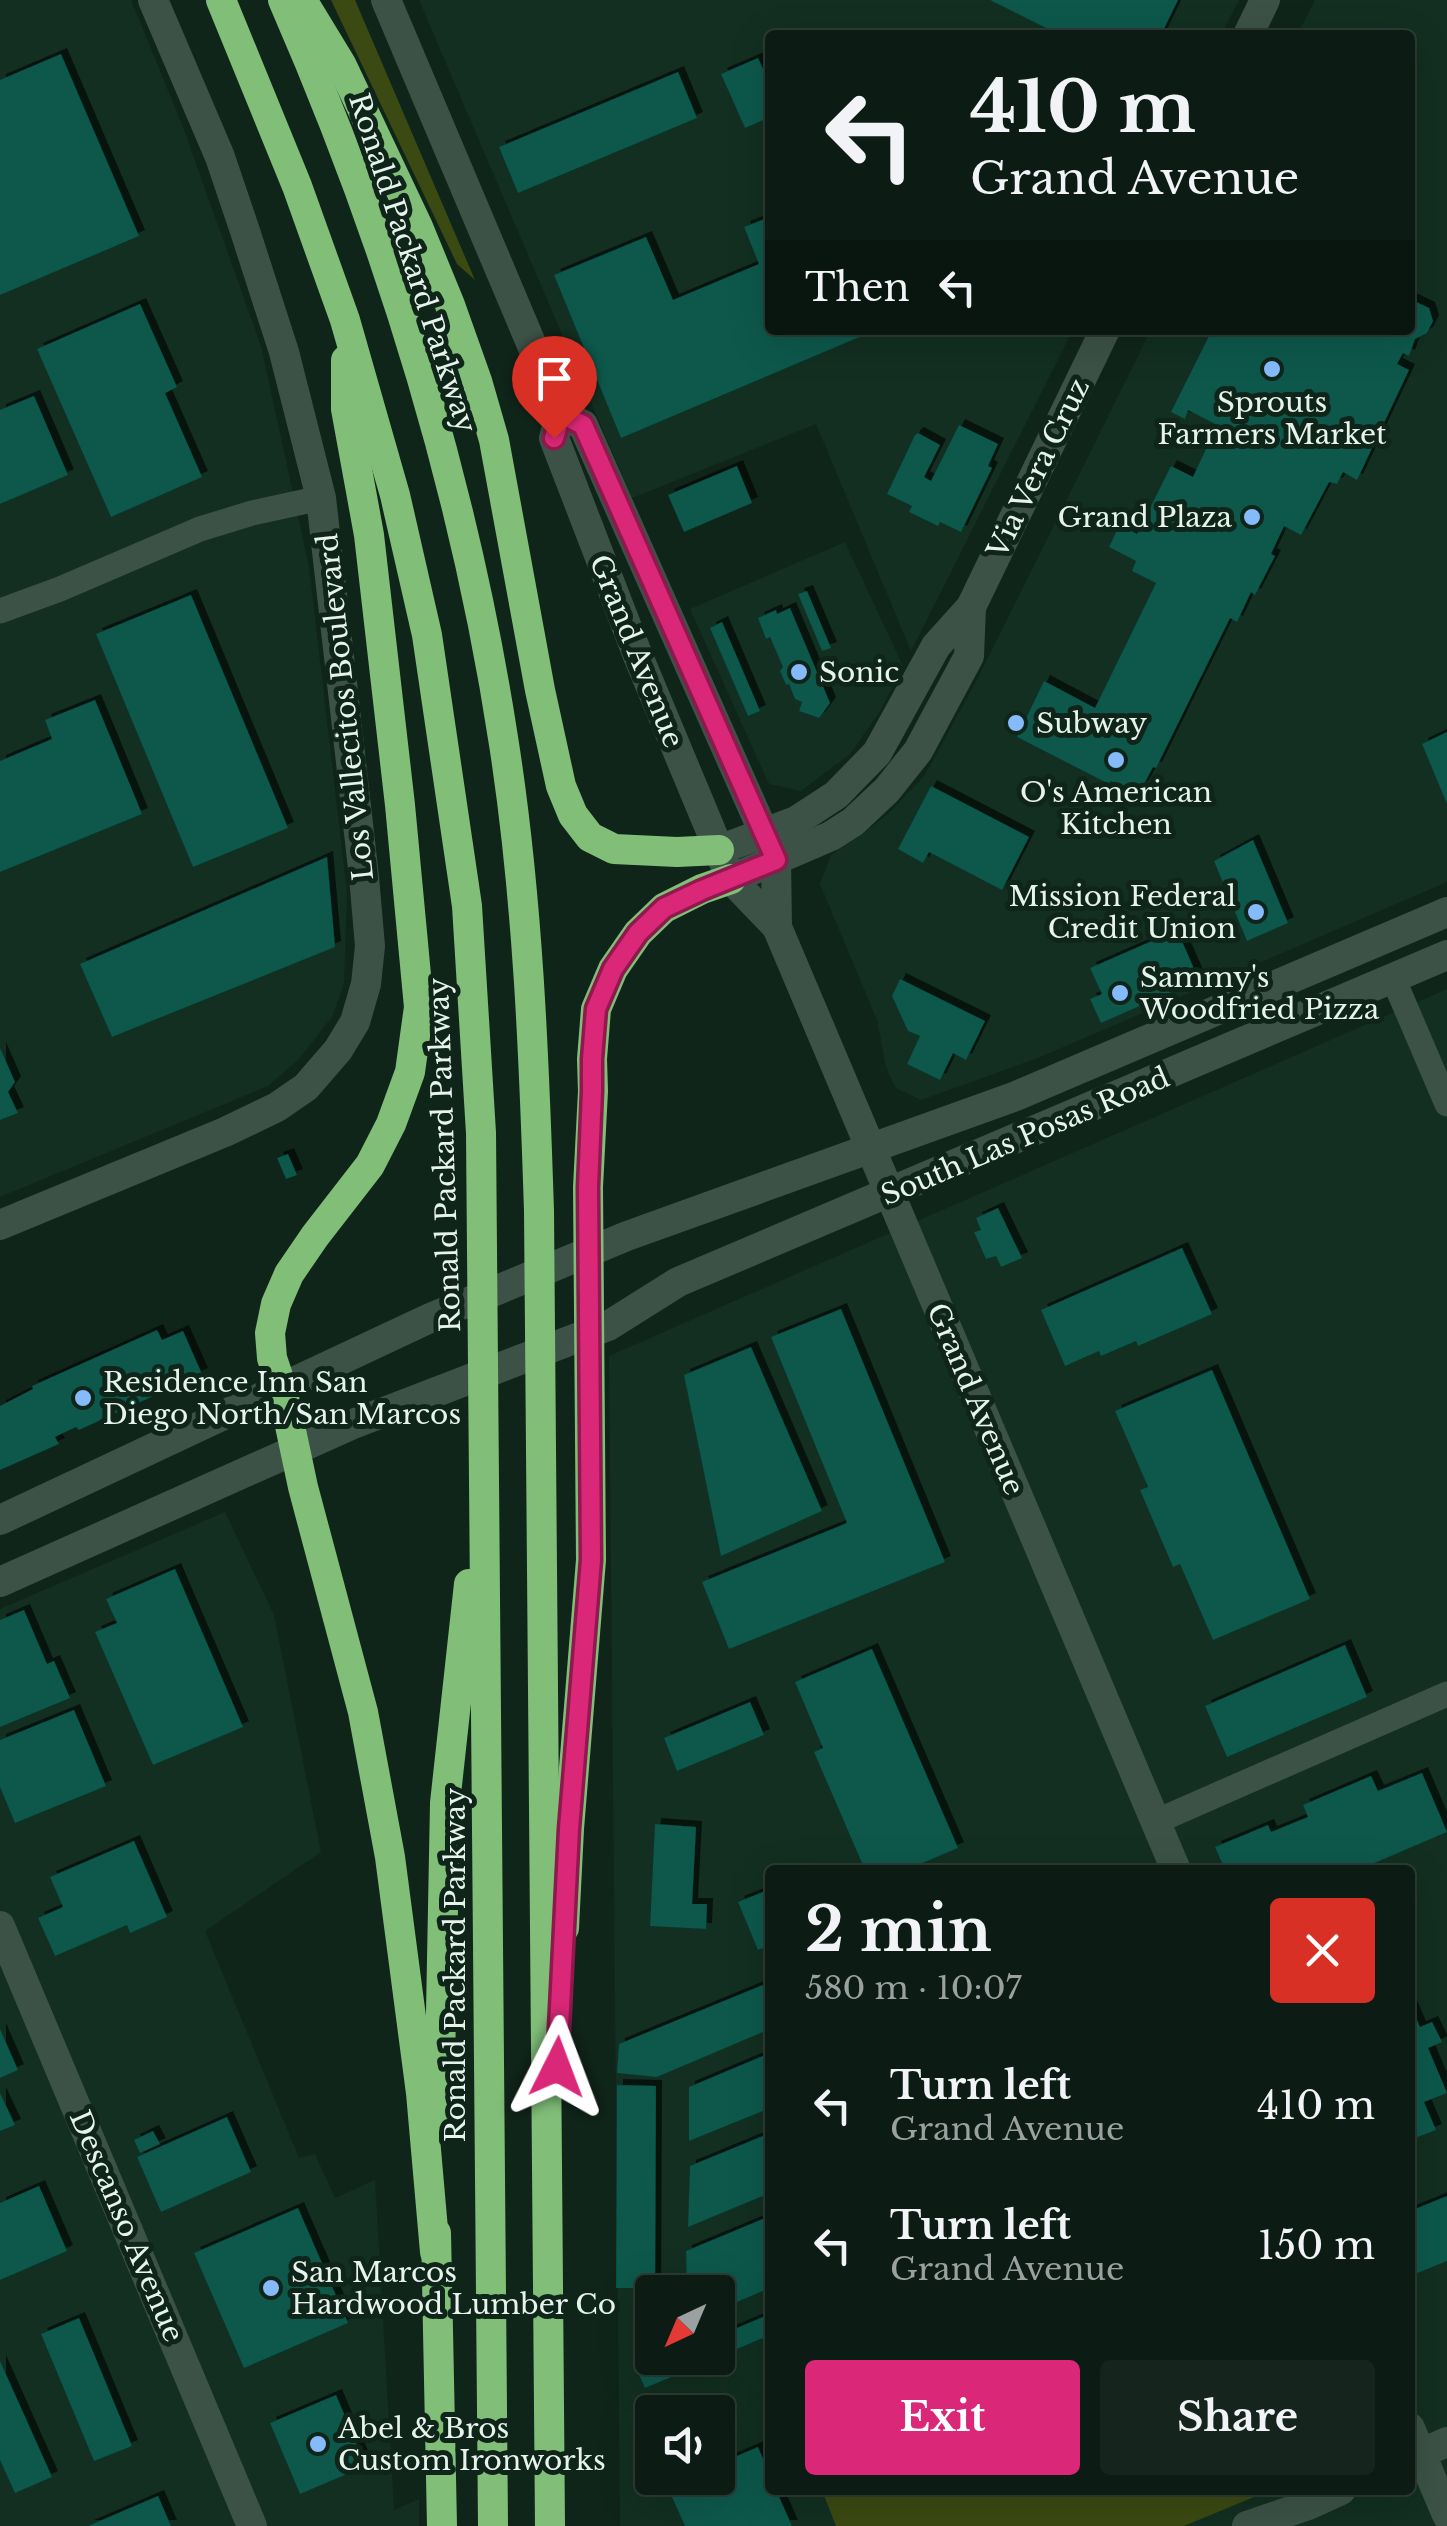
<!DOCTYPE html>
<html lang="en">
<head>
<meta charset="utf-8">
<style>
  body { margin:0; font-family:"Libre Baskerville",serif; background:#15251d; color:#f1f3f6; height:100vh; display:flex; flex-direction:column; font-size:38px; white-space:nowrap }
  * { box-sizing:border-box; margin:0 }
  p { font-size:32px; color:#9aa1a0 }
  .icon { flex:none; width:55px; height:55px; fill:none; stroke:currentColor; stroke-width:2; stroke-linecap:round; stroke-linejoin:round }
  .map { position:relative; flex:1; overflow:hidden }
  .drawer { position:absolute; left:765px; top:1865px; width:650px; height:630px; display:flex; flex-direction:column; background:#0c1c14; border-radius:10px; box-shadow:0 10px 40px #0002,0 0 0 2px #2c3a34 }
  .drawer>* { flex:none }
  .hud { position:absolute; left:765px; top:30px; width:650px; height:305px; border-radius:10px; box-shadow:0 10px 40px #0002,0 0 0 2px #2c3a34; background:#0c1c14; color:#f1f3f6; overflow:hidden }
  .needle { width:65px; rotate:224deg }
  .tools { position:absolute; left:635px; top:2275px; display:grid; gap:20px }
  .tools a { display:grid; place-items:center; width:100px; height:100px; border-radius:10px; background:#0c1c14; box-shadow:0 10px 40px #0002,0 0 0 2px #2c3a34; font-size:50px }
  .pin { position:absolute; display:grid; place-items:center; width:85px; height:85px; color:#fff; margin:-102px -42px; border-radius:50% 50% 50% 0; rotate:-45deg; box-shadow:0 0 10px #0007 }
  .pin .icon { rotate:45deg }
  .me { position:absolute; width:110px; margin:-55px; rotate:3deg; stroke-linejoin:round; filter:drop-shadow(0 0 8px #0008) }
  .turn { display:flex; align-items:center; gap:35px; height:210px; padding:0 40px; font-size:45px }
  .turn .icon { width:130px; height:130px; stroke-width:2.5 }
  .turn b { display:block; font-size:70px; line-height:85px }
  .then { display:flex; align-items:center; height:95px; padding:0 40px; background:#0003; gap:20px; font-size:38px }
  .round { display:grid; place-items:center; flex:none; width:105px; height:105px; border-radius:10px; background:#15251d }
  .head { display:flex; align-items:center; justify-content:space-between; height:170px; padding:0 40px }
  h1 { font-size:60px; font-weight:700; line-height:75px }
  .primary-button { display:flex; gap:20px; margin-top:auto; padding:20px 40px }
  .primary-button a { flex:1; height:115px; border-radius:10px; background:#db2777; color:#fff; font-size:40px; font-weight:700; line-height:115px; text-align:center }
  .primary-button a+a { background:#15251d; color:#f1f3f6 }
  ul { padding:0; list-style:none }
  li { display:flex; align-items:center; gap:30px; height:140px; padding:0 40px }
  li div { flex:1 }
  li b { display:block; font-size:38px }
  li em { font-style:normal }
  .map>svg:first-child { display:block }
  .built { fill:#122f21; fill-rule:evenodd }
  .green { fill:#3b4912 }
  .building { fill:#07584c; filter:url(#shadow) }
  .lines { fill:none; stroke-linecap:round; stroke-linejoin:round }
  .street { stroke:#3c5246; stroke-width:25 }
  .secondary { stroke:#3c5246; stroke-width:30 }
  .highway { stroke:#81bf79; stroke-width:30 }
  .route-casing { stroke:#8e194d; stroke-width:25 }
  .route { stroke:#db2777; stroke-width:18 }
  .poi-dot { fill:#86bbfb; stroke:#10251a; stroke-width:4 }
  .labels { text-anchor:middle; stroke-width:10; stroke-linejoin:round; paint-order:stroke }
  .street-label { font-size:28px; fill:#e7f4ed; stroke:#10251a }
  .poi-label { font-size:28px; fill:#e7f4ed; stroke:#10251a; text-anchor:start }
</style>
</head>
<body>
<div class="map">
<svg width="1447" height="2526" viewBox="0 0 1447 2526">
  <defs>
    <filter id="shadow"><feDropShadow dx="6" dy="-6" stdDeviation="0" flood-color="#0009"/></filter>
  </defs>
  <rect width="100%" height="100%" fill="#10251a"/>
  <!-- built -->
  <g class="built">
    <polygon points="0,0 131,0 183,127 261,346 309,566 347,893 344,984 332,1017 299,1059 268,1086 0,1197"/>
    <polygon points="419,0 1239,0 1221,35 770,35 770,330 1073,330 911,651 816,424 632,498"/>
    <polygon points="1315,0 1447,0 1447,882 1038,1058 921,1100 896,1088 893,1083 886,1067 877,1020 820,884 831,855 864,833 889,813 925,775 977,680 1151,330 1410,330 1410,35 1297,35"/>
    <polygon points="845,542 903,666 880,711 850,754 801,791 769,784 690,609"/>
    <path d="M1447,989V2526H620L609,1356ZM770,1870H1410V2490H770ZM652,2292H718V2358H652ZM652,2412H718V2478H652Z"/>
    <polygon points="225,1512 274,1615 321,1852 205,1931 299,2158 315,2154 335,2198 375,2180 394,2510 419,2499 419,2526 0,2526 0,1609"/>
  </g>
  <!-- green -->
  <g class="green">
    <polygon points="331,0 355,0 475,280 457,264"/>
    <polygon points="822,2490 1271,2490 1184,2526 836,2526"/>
  </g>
  <!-- building -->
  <g class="building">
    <polygon points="990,0 1178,0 1161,35 1060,35"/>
    <polygon points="61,54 139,236 0,295 0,80"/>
    <polygon points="758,58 770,84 770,117 745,128 721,74"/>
    <polygon points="678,72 697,118 518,193 499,147"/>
    <polygon points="770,217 770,330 876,330 621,438 554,275 646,237 673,300 759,264 744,227"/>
    <polygon points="1410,299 1429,308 1433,321 1427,333 1415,339 1409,356 1403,353 1397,364 1409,370 1357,480 1343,472 1337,484 1329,482 1301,535 1284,526 1271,554 1275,556 1255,595 1251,592 1237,622 1230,618 1156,768 1153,767 1143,786 1136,790 1128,790 1111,781 1109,784 1017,737 1044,681 1095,708 1156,583 1132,571 1136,561 1109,547 1120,524 1137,534 1171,466 1193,477 1217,425 1188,410 1185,419 1171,412 1212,330 1410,330"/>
    <polygon points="140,304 177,387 165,393 202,477 111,517 37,349"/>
    <polygon points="34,396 68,475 0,504 0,410"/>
    <polygon points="959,425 998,444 988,466 992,468 961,532 940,522 938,526 909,512 912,506 887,494 915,435 918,433 940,445 924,477 931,481"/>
    <polygon points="737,466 752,503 684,532 668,495"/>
    <polygon points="807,591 831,648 822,651 798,594"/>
    <polygon points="191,595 288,828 193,867 96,634"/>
    <polygon points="790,608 830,703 819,718 799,711 802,702 795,699 789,684 786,685 780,671 783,667 770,637 766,639 758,618 776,610 777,614"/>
    <polygon points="722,622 760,711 748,716 710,628"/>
    <polygon points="95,700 142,814 0,872 0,761 52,739 45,720"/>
    <polygon points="1447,732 1447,804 1422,744"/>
    <polygon points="931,786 1029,837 1002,890 929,852 923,863 898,849"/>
    <polygon points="1253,840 1288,923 1247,941 1214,861"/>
    <polygon points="327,857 335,947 112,1037 80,964"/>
    <polygon points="1177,930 1199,980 1101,1023 1090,999 1102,994 1090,968"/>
    <polygon points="900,979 985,1021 966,1060 953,1053 940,1080 907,1064 920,1036 908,1031 892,996"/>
    <polygon points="0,1048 15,1082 8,1092 18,1113 0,1120"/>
    <polygon points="288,1154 297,1175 286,1179 277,1158"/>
    <polygon points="998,1208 1022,1258 1001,1267 996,1256 986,1259 974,1232 981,1230 976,1218"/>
    <polygon points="1182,1248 1212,1314 1138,1346 1136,1341 1101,1356 1099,1351 1065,1366 1041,1310"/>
    <polygon points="841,1309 945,1562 729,1649 702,1582 847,1523 771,1337"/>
    <polygon points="157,1330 162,1340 183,1331 202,1374 79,1430 76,1427 55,1437 59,1444 0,1470 0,1406 33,1389 32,1386"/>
    <polygon points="751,1347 822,1511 721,1556 684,1375"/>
    <polygon points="1212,1370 1310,1599 1213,1640 1180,1564 1173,1567 1140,1490 1148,1487 1115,1411"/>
    <polygon points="175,1569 243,1727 153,1765 95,1632 117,1623 106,1599"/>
    <polygon points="24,1610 47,1664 54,1661 70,1698 0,1727 0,1620"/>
    <polygon points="1345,1645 1367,1697 1227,1757 1205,1706"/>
    <polygon points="872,1649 958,1848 906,1870 865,1870 814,1752 823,1748 795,1682"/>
    <polygon points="750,1702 764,1735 677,1771 664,1738"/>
    <polygon points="74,1710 106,1786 15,1823 0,1787 0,1740"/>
    <polygon points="1422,1773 1447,1832 1358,1870 1225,1870 1215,1847 1268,1825 1271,1832 1308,1817 1303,1805 1371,1776 1378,1791"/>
    <polygon points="655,1824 696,1827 692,1904 707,1904 706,1929 650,1926"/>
    <polygon points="134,1841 167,1917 130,1933 127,1925 55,1956 38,1918 63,1907 50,1877"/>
    <polygon points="770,1889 770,1945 758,1950 738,1902"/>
    <polygon points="770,1982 770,2029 657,2077 617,2073 619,2044"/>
    <polygon points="1410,2004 1420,2027 1432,2022 1442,2042 1428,2048 1447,2093 1424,2102 1436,2130 1410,2140"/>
    <polygon points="0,2029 18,2070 0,2078"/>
    <polygon points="770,2053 770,2108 689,2141 689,2087"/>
    <polygon points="617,2085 656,2086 655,2292 652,2292 652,2335 636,2335 637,2288 616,2288"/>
    <polygon points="0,2093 15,2125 0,2131"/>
    <polygon points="227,2117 251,2172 161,2212 137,2157"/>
    <polygon points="153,2131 160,2144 140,2153 134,2140"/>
    <polygon points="770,2133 770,2193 688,2227 690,2166"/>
    <polygon points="39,2186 67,2251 0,2280 0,2203"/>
    <polygon points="1447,2196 1447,2261 1410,2276 1410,2211"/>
    <polygon points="298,2208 348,2323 244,2368 194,2253"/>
    <polygon points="770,2216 770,2288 718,2310 718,2292 687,2292 686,2251"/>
    <polygon points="770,2314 770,2335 718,2357 718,2336"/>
    <polygon points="79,2318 132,2446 94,2461 41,2334"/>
    <polygon points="667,2358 717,2358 645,2388 637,2370"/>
    <polygon points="0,2361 52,2477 15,2493 0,2460"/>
    <polygon points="336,2395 366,2466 300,2494 270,2423"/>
    <polygon points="758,2447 770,2475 770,2490 776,2490 792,2526 685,2526 667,2486 687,2478 718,2478 718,2464"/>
    <polygon points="158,2496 171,2526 88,2526"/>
  </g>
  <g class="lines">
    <!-- street -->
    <g class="street">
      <polyline points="0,611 60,589 200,529 252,513 321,498"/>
      <polyline points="1393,978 1447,1104"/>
      <polyline points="1155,1822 1447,1694"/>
    </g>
    <!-- secondary -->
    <g class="secondary">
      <polyline points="386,0 561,414 554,438 638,656 731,879 777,927 1176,1870"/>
      <polyline points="1248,35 1265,0"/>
      <polyline points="561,414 583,425 776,860 777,927"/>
      <polyline points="719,850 796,821 836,795 877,753 936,646 971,607 1105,330"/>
      <polyline points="731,879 831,836 853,822 887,790 918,751 969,656 971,607"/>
      <polyline points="0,1225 225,1132 277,1107 306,1087 338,1050 355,1022 366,984 370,946 364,877 321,498 284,352 245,231 220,157 153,0"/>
      <polyline points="0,1520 430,1318 627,1236 1016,1096 1447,912"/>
      <polyline points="0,1582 353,1424 608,1326 678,1282 1447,955"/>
      <polyline points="0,1926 252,2526"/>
      <polyline points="1410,2428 1447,2515"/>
      <polyline points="1410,2458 1447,2442"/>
      <polyline points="1247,2526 1308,2505 1341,2490"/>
    </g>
    <!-- highway -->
    <g class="highway">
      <polyline points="221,0 297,186 345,320 395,495 427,635 467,906 481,1133 493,2526"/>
      <path d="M283,0C387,238 465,488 504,744C528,899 534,1055 539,1211L550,2526"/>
      <polyline points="302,0 341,64 418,227 450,305 477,381 494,440 540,690 561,786 573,815 590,837 614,849 677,852 719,850"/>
      <polyline points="346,360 346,409 369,535 400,805 419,1007 410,1072 391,1124 370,1165 315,1236 289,1274 276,1304 270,1333 272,1358 282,1388 303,1487 363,1712 390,1857 421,2093 435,2252"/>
      <polyline points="564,1928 569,1829 591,1560 588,1187 593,1091 592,1059 596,1009 613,969 638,933 664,908 702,889 731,879"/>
      <polyline points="439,2117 445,1803 469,1584"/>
      <polyline points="436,2233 442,2526"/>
    </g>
  </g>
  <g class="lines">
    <defs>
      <polyline id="route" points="554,438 561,414 583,425 776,860 702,890 664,908 638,933 613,969 596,1009 592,1059 592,1091 588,1187 591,1560 569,1829 557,2067"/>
    </defs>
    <!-- route casing -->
    <use href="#route" class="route-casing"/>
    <!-- route -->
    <use href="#route" class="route"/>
  </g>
  <!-- markers -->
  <g class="poi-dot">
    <circle cx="1272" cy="369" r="10"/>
    <circle cx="1252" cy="517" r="10"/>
    <circle cx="799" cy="672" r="10"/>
    <circle cx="1016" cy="723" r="10"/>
    <circle cx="1116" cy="760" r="10"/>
    <circle cx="1256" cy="912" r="10"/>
    <circle cx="1120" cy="993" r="10"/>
    <circle cx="83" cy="1398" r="10"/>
    <circle cx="271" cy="2288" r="10"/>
    <circle cx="318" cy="2444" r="10"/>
  </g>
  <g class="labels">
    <!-- street labels -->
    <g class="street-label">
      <text transform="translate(413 263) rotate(72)" y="10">Ronald Packard Parkway</text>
      <text transform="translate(1038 468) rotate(-64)" y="10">Via Vera Cruz</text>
      <text transform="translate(637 651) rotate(68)" y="10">Grand Avenue</text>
      <text transform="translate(345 707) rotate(-96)" y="10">Los Vallecitos Boulevard</text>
      <text transform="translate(1025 1136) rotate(-23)" y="10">South Las Posas Road</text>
      <text transform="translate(444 1155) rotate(-92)" y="10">Ronald Packard Parkway</text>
      <text transform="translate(976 1399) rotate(67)" y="10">Grand Avenue</text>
      <text transform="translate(455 1965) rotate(-90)" y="10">Ronald Packard Parkway</text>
      <text transform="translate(127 2226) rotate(67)" y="10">Descanso Avenue</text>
    </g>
    <!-- poi labels -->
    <g class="poi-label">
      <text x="1272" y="412" text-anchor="middle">Sprouts<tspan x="1272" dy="32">Farmers Market</tspan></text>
      <text x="1232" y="527" text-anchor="end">Grand Plaza</text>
      <text x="819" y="682">Sonic</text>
      <text x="1036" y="733">Subway</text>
      <text x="1116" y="802" text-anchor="middle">O's American<tspan x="1116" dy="32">Kitchen</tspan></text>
      <text x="1236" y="906" text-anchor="end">Mission Federal<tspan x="1236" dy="32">Credit Union</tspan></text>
      <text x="1140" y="987">Sammy's<tspan x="1140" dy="32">Woodfried Pizza</tspan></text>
      <text x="103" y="1392">Residence Inn San<tspan x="103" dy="32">Diego North/San Marcos</tspan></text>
      <text x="291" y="2282">San Marcos<tspan x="291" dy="32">Hardwood Lumber Co</tspan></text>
      <text x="338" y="2438">Abel &amp; Bros<tspan x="338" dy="32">Custom Ironworks</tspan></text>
    </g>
  </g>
</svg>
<div class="tools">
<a><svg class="needle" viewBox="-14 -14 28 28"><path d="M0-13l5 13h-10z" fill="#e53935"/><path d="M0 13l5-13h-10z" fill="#9aa1a0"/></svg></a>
<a><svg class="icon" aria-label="sound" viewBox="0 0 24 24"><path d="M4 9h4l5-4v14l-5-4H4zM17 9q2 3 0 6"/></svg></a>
</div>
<div class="pin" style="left:554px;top:438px;background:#d93025"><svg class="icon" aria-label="arrive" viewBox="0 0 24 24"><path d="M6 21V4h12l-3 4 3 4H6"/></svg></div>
<svg class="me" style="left:557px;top:2067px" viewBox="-20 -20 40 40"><path d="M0-17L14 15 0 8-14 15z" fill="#db2777" stroke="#fff" stroke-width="4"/></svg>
<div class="hud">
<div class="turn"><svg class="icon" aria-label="left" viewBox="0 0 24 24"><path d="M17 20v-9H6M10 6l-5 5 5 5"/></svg><div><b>410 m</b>Grand Avenue</div></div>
<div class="then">Then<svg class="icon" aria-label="left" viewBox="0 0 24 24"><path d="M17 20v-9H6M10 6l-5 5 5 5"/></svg></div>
</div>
<section class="drawer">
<div class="head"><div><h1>2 min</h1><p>580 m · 10:07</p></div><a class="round" style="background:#d93025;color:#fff"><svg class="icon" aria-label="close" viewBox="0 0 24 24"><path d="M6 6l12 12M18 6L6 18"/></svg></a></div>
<ul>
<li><svg class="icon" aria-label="left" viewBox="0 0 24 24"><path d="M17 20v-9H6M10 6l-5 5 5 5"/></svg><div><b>Turn left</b><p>Grand Avenue</p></div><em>410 m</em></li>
<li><svg class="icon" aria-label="left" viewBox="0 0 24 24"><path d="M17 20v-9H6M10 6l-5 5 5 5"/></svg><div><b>Turn left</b><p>Grand Avenue</p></div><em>150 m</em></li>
</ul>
<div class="primary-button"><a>Exit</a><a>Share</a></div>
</section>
</div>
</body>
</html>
